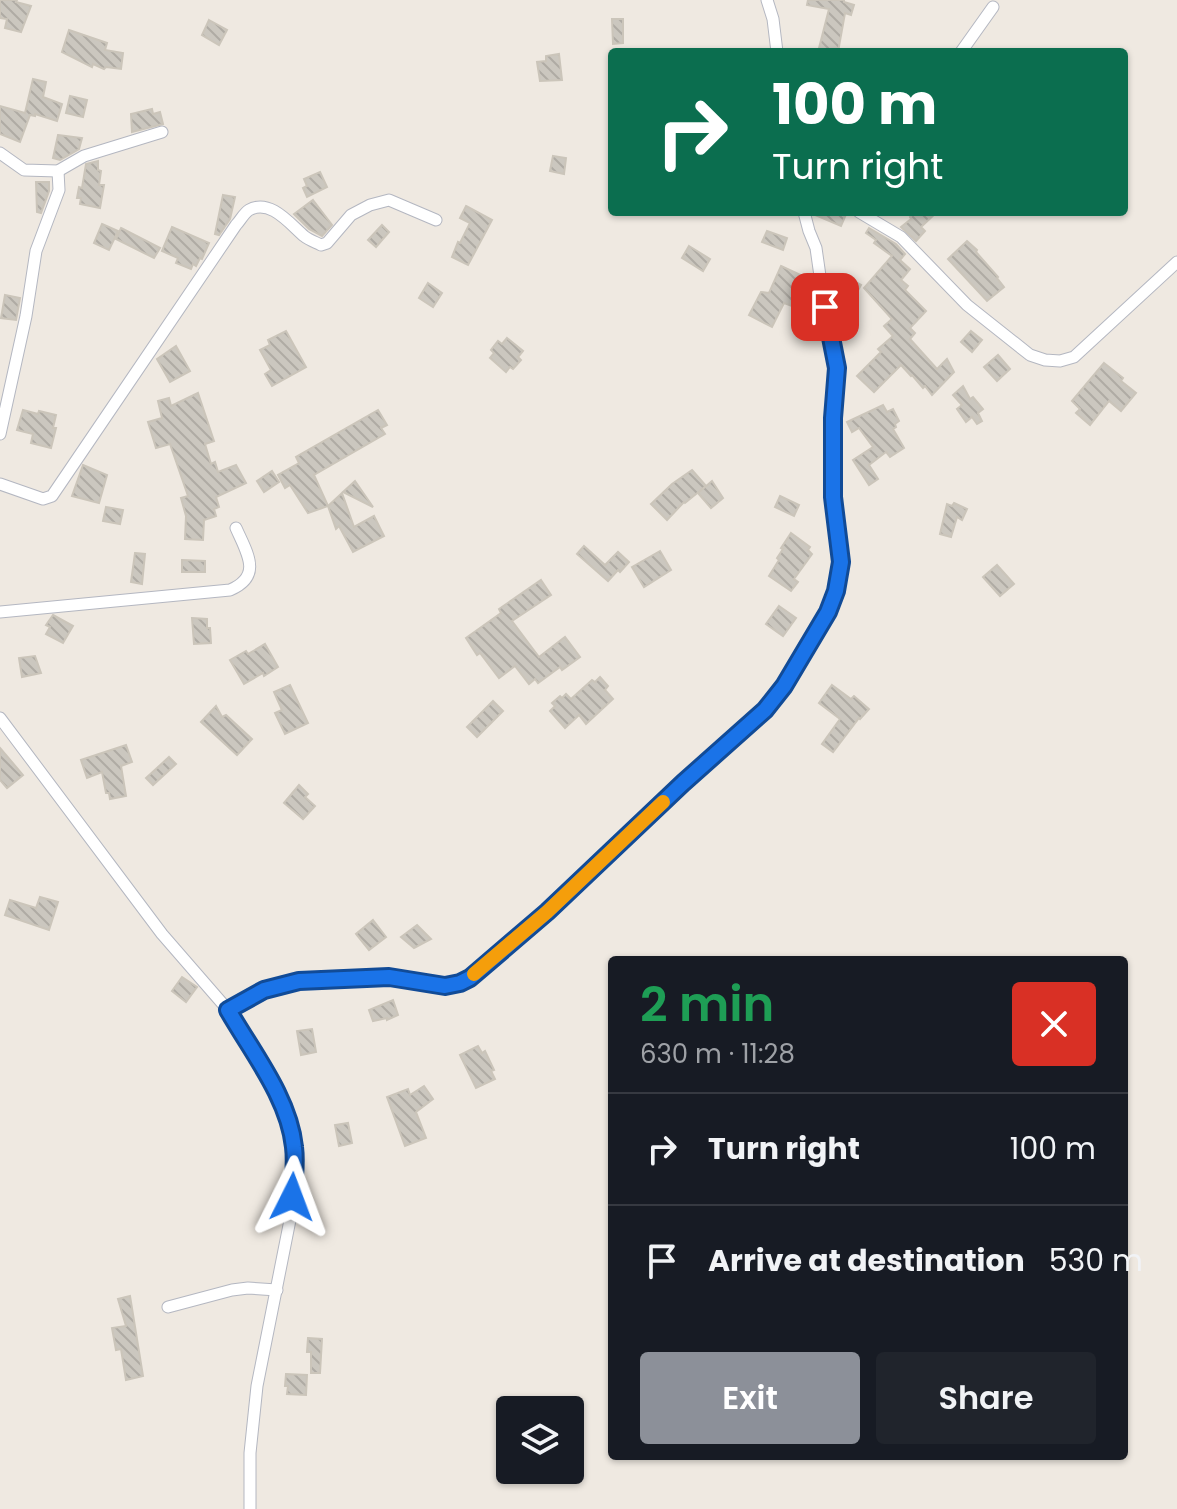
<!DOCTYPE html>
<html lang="en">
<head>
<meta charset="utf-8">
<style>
  body { margin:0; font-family:Poppins,sans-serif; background:#20242c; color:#f1f3f6; height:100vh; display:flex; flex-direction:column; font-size:30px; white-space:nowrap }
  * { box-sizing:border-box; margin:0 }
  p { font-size:26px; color:#9ea1a6 }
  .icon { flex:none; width:44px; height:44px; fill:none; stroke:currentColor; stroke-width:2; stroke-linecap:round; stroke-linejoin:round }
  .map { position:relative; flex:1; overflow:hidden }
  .side { position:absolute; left:608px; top:956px; width:520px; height:504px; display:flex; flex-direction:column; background:#171b24; border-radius:8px; box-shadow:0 2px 6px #0004 }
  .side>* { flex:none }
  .banner { position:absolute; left:608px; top:48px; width:520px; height:168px; border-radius:8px; box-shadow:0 2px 6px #0004; background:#0b6e4f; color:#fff; overflow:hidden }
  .buttons { position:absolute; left:496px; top:1396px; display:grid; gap:16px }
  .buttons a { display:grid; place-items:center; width:88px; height:88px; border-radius:8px; background:#171b24; box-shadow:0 2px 6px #0004; font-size:40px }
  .pin { position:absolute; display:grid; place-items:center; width:68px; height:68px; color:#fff; margin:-34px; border-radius:16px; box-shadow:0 4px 12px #0006 }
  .me { position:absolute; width:88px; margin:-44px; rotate:3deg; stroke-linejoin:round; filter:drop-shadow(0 0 6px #0008) }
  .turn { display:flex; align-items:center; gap:28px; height:168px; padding:0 32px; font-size:36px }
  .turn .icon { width:104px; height:104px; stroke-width:2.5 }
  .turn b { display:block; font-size:56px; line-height:68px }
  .round { display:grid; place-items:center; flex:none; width:84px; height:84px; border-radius:8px; background:#20242c }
  .summary { display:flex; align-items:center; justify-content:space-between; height:136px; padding:0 32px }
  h1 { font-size:48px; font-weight:600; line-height:60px; color:#1e9e55 }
  .primary-button { display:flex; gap:16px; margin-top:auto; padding:16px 32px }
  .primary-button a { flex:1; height:92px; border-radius:8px; background:#8c9099; color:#fff; font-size:32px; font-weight:600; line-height:92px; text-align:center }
  .primary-button a+a { background:#20242c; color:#f1f3f6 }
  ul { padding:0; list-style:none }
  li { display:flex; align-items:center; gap:24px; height:112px; padding:0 32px; border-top:2px solid #363941 }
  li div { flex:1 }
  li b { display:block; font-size:30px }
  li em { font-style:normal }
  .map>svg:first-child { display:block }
  .building { fill:url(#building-back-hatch); stroke:#cbc5ba; stroke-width:2 }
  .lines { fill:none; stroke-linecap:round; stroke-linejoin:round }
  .street-casing { stroke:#b4b7c1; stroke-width:13 }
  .street { stroke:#fff; stroke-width:11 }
  .route-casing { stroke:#114b97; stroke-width:20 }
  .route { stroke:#1a73e8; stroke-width:14 }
  .slow { stroke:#f59e0b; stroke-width:14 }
</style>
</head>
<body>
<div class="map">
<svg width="1177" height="1509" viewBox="0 0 1177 1509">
  <defs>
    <pattern id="building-back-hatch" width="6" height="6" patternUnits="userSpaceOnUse" patternTransform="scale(2)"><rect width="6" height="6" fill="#cbc7bf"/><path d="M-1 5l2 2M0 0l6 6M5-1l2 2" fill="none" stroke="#afaba4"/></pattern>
  </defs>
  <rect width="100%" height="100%" fill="#efe9e1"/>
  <!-- building -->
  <g class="building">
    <polygon points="0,0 17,0 16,2 31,6 21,32 5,28 7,19 0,18"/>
    <polygon points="808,0 844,0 844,2 854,5 851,15 845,13 838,52 818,52 829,9 807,5"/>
    <polygon points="612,19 623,19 623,43 613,44"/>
    <polygon points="209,20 227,30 219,45 202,35"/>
    <polygon points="69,30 107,43 105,50 123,53 121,69 106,67 104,69 93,64 92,67 62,52"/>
    <polygon points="559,54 562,80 540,81 537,62 546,61 546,56"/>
    <polygon points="33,79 46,82 43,97 62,104 57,121 35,114 35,116 30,115 20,142 0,134 0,106 25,113"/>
    <polygon points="70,96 87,100 83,117 66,113"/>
    <polygon points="152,109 153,114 160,112 163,124 132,132 131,114"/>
    <polygon points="58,135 82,138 79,149 60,160 53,158"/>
    <polygon points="553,156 566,158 564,174 550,171"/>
    <polygon points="98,161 98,170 101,171 99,185 104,185 100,208 80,204 81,198 77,198 79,187 82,188 86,164"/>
    <polygon points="320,172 327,187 307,197 303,188 307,186 304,179"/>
    <polygon points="36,182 49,182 49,191 41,213 37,212"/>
    <polygon points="223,195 235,197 230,219 219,235 215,234"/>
    <polygon points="313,200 332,225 322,236 309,229 294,214"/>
    <polygon points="466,206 492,220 468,265 452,257 458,242 460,243 470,223 460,218"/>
    <polygon points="813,212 847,212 841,226 813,214"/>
    <polygon points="916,212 937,212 921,227 925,231 916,241 901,227 911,219 910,217"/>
    <polygon points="102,224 118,231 109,250 94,243"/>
    <polygon points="382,225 389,232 376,247 368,240"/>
    <polygon points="172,227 209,243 202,259 200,258 196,266 193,264 191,269 176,263 178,258 162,251"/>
    <polygon points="121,228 160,248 154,258 116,239"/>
    <polygon points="869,228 896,244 905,254 900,260 910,269 901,280 908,286 905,290 926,311 910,328 915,333 910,339 937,369 947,359 954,372 932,395 925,386 923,388 912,375 911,376 901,365 874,392 857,376 881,352 878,349 893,336 884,326 892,319 864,288 892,256 874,243 876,240 866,233"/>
    <polygon points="767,231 787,238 783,250 762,242"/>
    <polygon points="967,241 977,250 976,252 998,277 997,278 1004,287 987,301 948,259"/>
    <polygon points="689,246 710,259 703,271 682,258"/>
    <polygon points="781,266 805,277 804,280 810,282 803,298 815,303 811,313 784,303 772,327 749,315 761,292 769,293"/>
    <polygon points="850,279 861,285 850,305 838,299 842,293 838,290 843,281 847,283"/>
    <polygon points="428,283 442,293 433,307 419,298"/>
    <polygon points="5,295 20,298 16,320 1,318"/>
    <polygon points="286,331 306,367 272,386 265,374 271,370 260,350 270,345 268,340"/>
    <polygon points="971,331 982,340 972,352 961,342"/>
    <polygon points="507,338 523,351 518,357 521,360 513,369 510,367 506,372 490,358 494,353 491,350 498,341 502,344"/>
    <polygon points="176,346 190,371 170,382 157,359"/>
    <polygon points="998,355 1010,369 997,381 984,367"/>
    <polygon points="1104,363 1123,378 1121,381 1136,393 1121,411 1109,401 1090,425 1076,413 1080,409 1072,401"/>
    <polygon points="963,386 970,399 973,397 983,409 978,413 982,421 977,424 972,417 966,422 957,409 962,405 953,395"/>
    <polygon points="198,393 214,441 205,444 211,464 215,462 218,472 236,465 246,483 216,497 219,507 214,509 216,516 204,520 203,540 185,539 186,516 181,498 188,496 170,444 156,448 148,422 162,418 158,401 169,398 171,406"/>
    <polygon points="883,405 887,412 893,409 899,421 895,424 896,427 893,429 904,448 890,457 886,452 869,465 878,479 869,485 853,460 873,447 859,428 852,432 847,422"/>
    <polygon points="23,410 38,414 39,411 56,415 53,428 56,428 51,448 31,443 33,434 17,430"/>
    <polygon points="378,410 387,425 381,428 385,434 314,475 328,506 308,513 290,485 285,488 278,475 299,463 296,457"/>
    <polygon points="83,465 107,475 99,503 72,496"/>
    <polygon points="692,470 706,486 685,503 684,502 667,520 651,504 672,484"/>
    <polygon points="272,471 279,482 264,492 257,481"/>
    <polygon points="355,481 373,507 343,492"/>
    <polygon points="712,481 723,498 711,508 698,493"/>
    <polygon points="342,493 354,527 374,516 384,536 353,552 339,526 336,529 328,506"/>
    <polygon points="780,496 799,505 794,516 775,507"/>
    <polygon points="954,503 967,509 962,520 957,517 951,537 940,534 947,504 952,506"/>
    <polygon points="106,507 123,510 120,524 103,521"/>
    <polygon points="791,533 810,547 808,550 812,554 794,579 798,582 791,591 769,576 779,560 777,558 783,549 781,548"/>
    <polygon points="584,546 605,565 618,552 629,562 620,572 618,570 608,581 577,554"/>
    <polygon points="660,551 671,570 644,587 632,567"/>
    <polygon points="135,553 145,554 142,584 131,582"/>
    <polygon points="182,560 205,561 205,572 182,572"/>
    <polygon points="997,565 1014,584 1000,596 983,577"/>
    <polygon points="541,580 551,595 512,621 539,657 565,637 580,657 562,670 560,667 538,683 535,679 529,684 515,666 499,678 480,653 477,655 466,638 501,613 499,609"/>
    <polygon points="779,606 796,618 783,636 766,624"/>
    <polygon points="53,615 73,626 63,643 46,634 50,627 46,625"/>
    <polygon points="192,618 207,619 207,628 210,628 211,643 194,644"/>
    <polygon points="265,644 278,667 264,676 263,673 244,684 230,660 246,651 248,654"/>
    <polygon points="35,656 41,673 22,677 19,658"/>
    <polygon points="600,677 608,686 605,690 613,699 586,724 579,715 565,728 550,711 555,706 552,703 560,696 562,698 566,694 571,699 592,680 595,682"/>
    <polygon points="290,685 308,723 285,734 275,713 282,710 274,692"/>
    <polygon points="832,685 851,699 854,696 869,709 860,719 859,718 833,752 822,744 840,719 819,703"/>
    <polygon points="493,701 503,711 477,737 467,727"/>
    <polygon points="216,706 222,717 226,715 252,739 237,755 201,722"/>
    <polygon points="126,745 132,762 121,766 126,796 110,799 109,793 106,793 102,772 87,778 81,760"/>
    <polygon points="0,748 23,775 7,788 0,780"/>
    <polygon points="169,757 176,764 153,785 146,778"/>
    <polygon points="299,785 308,794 305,797 315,806 303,819 284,803"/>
    <polygon points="40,897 58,902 49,930 5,915 10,900 36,908"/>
    <polygon points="373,920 386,937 369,950 356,934"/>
    <polygon points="417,925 431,939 414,948 401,937"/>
    <polygon points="182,977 197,987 186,1002 172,991"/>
    <polygon points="393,1000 398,1015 387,1020 387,1018 373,1021 369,1010"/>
    <polygon points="312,1029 316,1052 301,1055 297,1031"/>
    <polygon points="478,1046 482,1053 485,1051 494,1070 491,1071 495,1079 476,1088 460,1055"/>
    <polygon points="424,1086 433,1099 416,1112 426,1138 405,1146 387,1097 408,1089 410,1095"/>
    <polygon points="348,1123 352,1143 339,1146 335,1125"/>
    <polygon points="130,1296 143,1376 126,1380 121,1349 116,1350 112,1328 126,1326 118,1299"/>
    <polygon points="308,1338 322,1339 320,1373 311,1373 311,1352 307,1352"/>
    <polygon points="286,1374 307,1375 306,1395 287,1394 288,1386 285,1386"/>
  </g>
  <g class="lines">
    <defs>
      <g id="street">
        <polyline points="767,0 773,19 777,52"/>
        <polyline points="961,52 993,7"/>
        <polyline points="0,153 24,170 58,171 84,156 162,132"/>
        <polyline points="859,212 901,237 967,305 1030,355 1045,360 1060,361 1074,357 1177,262"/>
        <polyline points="0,434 26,316 36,251 59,190 58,171"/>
        <path d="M0,484L43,499L52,496L236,225C240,221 244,213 249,210C270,198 290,224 304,236C309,240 315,242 321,245L327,243L351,215L370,205L389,200L436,220"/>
        <path d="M0,612L230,590C263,576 247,553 236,528"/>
        <polyline points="0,718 162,934 228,1010 282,1100 289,1123 294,1146 295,1175 290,1220 257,1386 250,1453 250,1509"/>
        <polyline points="228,1010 264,990 299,981 389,977 445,986 460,983 470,978 547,912 683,783 765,710 784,686 828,612 836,591 841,562 833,497 833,418 837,368 828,332 816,248 809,231 804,212"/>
        <polyline points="168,1307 232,1290 248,1288 277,1290"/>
      </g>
    </defs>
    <!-- street casing -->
    <use href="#street" class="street-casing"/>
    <!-- street -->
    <use href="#street" class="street"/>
  </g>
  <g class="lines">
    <defs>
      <path id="route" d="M292,1197C294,1181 296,1163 294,1147C289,1098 252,1052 228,1010L264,990L299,981L389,977L445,986L460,983L470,978L547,912L683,783L765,710L784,686L828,612L836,591L841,562L833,497V418L837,368L825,307"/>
    </defs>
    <!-- route casing -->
    <use href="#route" class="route-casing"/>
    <!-- route -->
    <use href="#route" class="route"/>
    <!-- slow -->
    <polyline class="slow" points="474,974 547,912 663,802"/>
  </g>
</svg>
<div class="buttons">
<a><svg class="icon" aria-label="layers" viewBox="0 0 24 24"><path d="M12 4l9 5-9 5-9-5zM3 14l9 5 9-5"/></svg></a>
</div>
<div class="pin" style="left:825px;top:307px;background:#d93025"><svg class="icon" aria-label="arrive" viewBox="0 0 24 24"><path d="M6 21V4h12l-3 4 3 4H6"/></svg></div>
<svg class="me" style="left:292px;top:1197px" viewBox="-20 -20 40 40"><path d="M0-17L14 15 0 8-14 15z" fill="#1a73e8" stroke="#fff" stroke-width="4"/></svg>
<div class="banner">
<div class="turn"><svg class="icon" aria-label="right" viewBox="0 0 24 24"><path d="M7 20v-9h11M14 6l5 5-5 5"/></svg><div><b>100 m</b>Turn right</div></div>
</div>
<section class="side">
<div class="summary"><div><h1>2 min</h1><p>630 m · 11:28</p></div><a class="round" style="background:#d93025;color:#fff"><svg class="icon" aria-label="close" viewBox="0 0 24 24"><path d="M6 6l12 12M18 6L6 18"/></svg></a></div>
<ul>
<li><svg class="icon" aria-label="right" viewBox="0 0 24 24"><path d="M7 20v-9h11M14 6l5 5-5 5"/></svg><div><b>Turn right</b></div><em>100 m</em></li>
<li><svg class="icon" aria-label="arrive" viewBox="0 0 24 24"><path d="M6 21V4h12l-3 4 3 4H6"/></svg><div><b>Arrive at destination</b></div><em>530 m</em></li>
</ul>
<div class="primary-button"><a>Exit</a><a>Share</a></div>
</section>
</div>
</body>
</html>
